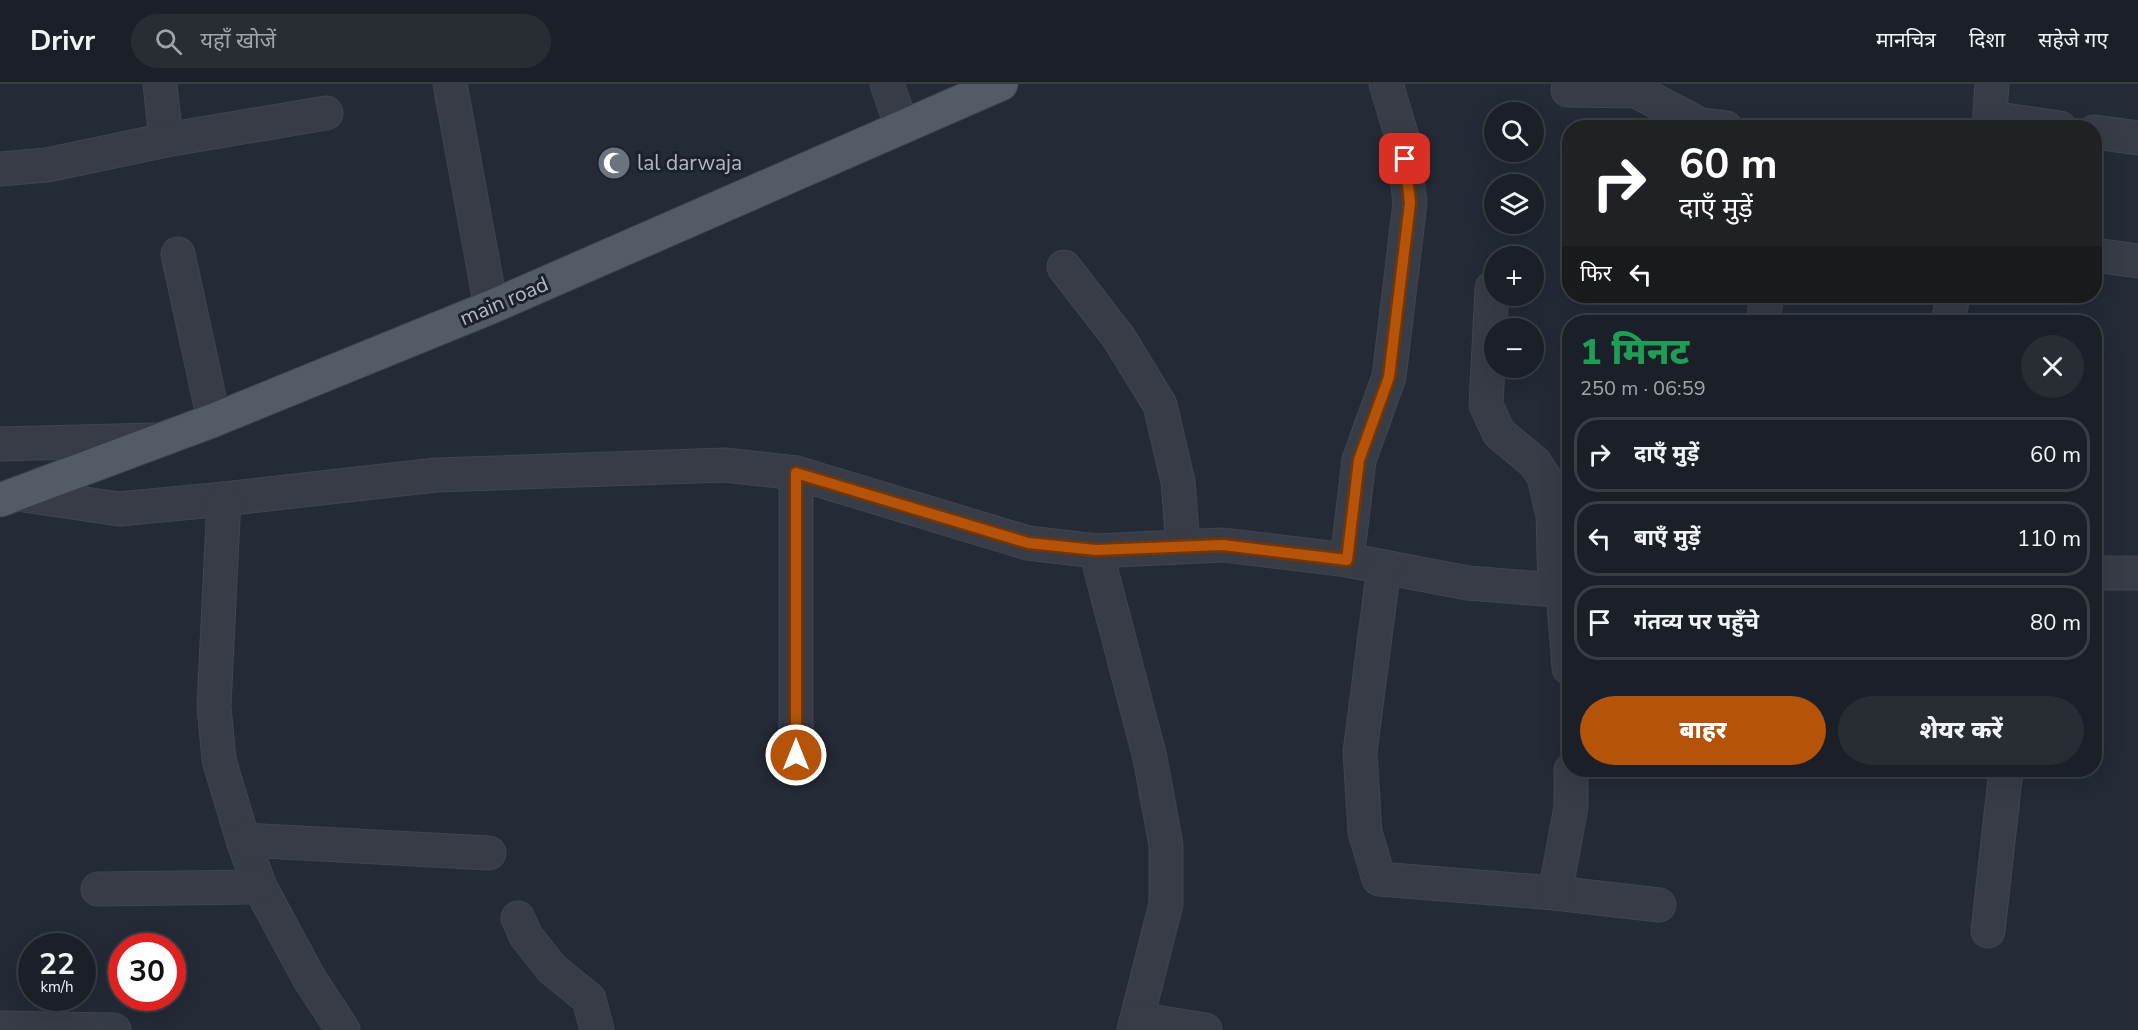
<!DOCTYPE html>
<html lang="hi">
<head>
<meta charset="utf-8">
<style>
  body { margin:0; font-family:"Nunito Sans","Noto Sans Devanagari",sans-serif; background:#282d34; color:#f1f3f6; height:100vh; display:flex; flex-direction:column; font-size:22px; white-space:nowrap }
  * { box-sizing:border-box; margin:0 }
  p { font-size:20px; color:#a0a3a8 }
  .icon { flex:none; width:33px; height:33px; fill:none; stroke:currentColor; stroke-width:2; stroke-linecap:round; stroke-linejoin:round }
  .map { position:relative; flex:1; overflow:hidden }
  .panel { position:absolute; left:1562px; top:231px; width:540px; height:462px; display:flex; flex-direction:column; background:#1b2028; border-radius:24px; box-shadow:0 6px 24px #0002,0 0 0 2px #393e45 }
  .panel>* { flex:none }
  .top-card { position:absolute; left:1562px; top:36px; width:540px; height:183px; border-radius:24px; box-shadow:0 6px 24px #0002,0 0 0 2px #393e45; background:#202124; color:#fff; overflow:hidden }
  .fabs { position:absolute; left:1484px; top:18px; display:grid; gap:12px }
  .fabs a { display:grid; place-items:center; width:60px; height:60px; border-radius:50%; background:#1b2028; box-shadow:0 6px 24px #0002,0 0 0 2px #393e45; font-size:30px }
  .speed { position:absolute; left:18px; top:849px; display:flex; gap:12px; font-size:30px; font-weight:700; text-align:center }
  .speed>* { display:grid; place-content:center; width:78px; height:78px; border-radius:50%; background:#1b2028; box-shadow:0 6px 24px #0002,0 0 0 2px #393e45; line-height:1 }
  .speed small { font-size:15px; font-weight:400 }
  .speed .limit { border:9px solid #d22; background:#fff; color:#111 }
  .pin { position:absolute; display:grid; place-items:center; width:51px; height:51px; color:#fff; margin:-26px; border-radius:12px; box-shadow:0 3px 9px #0006 }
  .me { position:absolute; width:66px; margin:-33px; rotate:0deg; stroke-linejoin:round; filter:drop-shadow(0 0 4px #0008) }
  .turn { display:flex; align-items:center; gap:21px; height:126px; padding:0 18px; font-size:27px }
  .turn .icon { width:78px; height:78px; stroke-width:2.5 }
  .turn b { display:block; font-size:42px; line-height:51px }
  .then { display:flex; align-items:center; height:57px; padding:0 18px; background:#0003; gap:12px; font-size:22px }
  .round { display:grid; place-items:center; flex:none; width:63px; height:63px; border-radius:32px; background:#282d34 }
  .summary { display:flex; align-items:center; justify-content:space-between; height:102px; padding:0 18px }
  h1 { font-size:36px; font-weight:800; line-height:45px; color:#1e9e55 }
  .action { display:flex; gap:12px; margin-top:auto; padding:12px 18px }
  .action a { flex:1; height:69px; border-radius:36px; background:#b45309; color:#fff; font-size:24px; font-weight:800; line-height:69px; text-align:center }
  .action a+a { background:#282d34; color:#f1f3f6 }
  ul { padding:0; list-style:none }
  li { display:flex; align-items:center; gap:18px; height:75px; margin:0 12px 9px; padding:0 6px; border:3px solid #393e45; border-radius:24px }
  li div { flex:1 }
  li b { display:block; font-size:22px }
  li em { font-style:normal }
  header { display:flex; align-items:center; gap:36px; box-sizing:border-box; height:84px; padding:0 30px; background:#1b2028; border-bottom:2px solid #393e45 }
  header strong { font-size:28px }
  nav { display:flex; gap:33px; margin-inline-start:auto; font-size:21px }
  .search { width:420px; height:54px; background:#282d34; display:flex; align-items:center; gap:15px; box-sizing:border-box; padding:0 21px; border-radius:33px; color:#a0a3a8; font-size:22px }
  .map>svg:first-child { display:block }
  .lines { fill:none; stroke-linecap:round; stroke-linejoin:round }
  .minor-casing { stroke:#404550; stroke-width:35 }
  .major-casing { stroke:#404550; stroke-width:35 }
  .minor { stroke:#373c47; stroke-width:33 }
  .major { stroke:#555b66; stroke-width:33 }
  .route-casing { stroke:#753606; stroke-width:15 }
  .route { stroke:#b45309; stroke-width:10 }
  .labels { text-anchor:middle; stroke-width:6; stroke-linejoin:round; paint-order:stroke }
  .poi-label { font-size:21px; fill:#b2b7c3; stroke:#1c212b; text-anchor:start }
  .street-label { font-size:21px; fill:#b2b7c3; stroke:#1c212b }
</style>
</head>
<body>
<header>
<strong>Drivr</strong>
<div class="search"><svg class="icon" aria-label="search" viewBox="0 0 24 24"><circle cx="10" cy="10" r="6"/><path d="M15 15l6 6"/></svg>यहाँ खोजें</div>
<nav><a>मानचित्र</a><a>दिशा</a><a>सहेजे गए</a></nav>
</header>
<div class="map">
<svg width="2138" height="946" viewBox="0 0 2138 946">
  <rect width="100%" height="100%" fill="#242a36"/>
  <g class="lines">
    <defs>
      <g id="minor">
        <polyline points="160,0 166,56"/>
        <polyline points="450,0 491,223"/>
        <polyline points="887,0 902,43"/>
        <polyline points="1568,6 1636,7 1701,41 1726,44"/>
        <polyline points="1990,34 2060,44"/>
        <polyline points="1989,44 1992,0"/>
        <polyline points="2094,48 2138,54"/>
        <polyline points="0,85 47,81 166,56 326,29"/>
        <polyline points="178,170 214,336"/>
        <polyline points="2094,171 2138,177"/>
        <polyline points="1064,183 1119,254 1160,321 1178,398 1183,462"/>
        <polyline points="1492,204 1486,321 1499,349 1535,379 1544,393 1553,431 1555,507"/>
        <polyline points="1764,238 1766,212"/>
        <polyline points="1948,238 1953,212"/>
        <polyline points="0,360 154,356"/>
        <polyline points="796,389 796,671"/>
        <polyline points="17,410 119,425 224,415 436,391 725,381 796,389 1028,459 1096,467 1223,461 1347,476 1468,499 1569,507"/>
        <polyline points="224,415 214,622 219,676 243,756 260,803 309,894 343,946"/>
        <polyline points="1096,467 1150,674 1166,761 1166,820 1134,946"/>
        <polyline points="1347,476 1359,376 1389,293 1410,119 1402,53 1386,0"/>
        <polyline points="1384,483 1360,668 1365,748 1379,795 1555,809 1659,821"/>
        <polyline points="2094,489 2138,489"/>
        <polyline points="1563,507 1569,584"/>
        <polyline points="243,756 489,769"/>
        <polyline points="98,805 260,803"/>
        <polyline points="1555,809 1571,723 1571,686"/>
        <polyline points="518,834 526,852 552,885 589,915 597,946"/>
        <polyline points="1988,847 2006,686"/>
        <polyline points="1137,935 1205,946"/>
        <polyline points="0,944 114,946"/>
      </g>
      <polyline id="major" points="0,416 214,336 491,223 1001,0"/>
    </defs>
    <!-- minor casing -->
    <use href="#minor" class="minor-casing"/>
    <!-- major casing -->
    <use href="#major" class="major-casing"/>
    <!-- minor -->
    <use href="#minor" class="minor"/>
    <!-- major -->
    <use href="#major" class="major"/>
  </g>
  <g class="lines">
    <defs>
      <polyline id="route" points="796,671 796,389 1028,459 1096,466 1223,461 1347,476 1359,376 1389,293 1410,119 1405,75"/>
    </defs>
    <!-- route casing -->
    <use href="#route" class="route-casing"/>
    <!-- route -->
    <use href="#route" class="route"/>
  </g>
  <!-- icons -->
  <defs>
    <symbol id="mosque-disc" viewBox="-11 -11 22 22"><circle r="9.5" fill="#6b7280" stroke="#1c212b"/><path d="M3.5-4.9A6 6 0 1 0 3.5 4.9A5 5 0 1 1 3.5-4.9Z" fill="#fff"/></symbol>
  </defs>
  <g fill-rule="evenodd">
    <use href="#mosque-disc" x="595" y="60" width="38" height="38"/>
  </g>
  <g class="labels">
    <!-- poi labels -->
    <g class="poi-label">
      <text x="637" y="86">lal darwaja</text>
    </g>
    <!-- street labels -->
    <g class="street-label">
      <text transform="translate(504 217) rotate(-23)" y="7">main road</text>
    </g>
  </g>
</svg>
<div class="fabs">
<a><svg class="icon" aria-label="search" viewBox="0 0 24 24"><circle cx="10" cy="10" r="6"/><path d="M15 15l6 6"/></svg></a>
<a><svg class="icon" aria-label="layers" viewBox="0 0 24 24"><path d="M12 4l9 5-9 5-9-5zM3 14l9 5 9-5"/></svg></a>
<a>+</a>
<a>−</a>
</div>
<div class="speed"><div>22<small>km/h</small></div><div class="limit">30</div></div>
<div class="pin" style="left:1405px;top:75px;background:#d93025"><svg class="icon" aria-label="arrive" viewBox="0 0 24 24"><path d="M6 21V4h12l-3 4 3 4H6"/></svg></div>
<svg class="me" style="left:796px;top:671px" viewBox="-20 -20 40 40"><circle r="17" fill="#b45309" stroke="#fff" stroke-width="3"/><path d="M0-11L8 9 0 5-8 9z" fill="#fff"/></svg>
<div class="top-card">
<div class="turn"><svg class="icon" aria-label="right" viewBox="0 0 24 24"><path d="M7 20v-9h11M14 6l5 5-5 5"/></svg><div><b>60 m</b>दाएँ मुड़ें</div></div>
<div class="then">फिर<svg class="icon" aria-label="left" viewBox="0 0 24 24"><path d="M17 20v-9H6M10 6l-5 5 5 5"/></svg></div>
</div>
<section class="panel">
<div class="summary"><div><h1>1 मिनट</h1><p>250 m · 06:59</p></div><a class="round"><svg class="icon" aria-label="close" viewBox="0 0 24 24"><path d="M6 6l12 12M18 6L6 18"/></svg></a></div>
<ul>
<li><svg class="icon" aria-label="right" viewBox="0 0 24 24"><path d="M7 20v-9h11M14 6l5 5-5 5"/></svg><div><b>दाएँ मुड़ें</b></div><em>60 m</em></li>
<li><svg class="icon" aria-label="left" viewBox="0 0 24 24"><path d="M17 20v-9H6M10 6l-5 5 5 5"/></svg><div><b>बाएँ मुड़ें</b></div><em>110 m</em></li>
<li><svg class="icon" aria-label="arrive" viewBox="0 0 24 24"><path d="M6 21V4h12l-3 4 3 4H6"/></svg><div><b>गंतव्य पर पहुँचे</b></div><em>80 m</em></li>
</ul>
<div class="action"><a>बाहर</a><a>शेयर करें</a></div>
</section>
</div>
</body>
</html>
